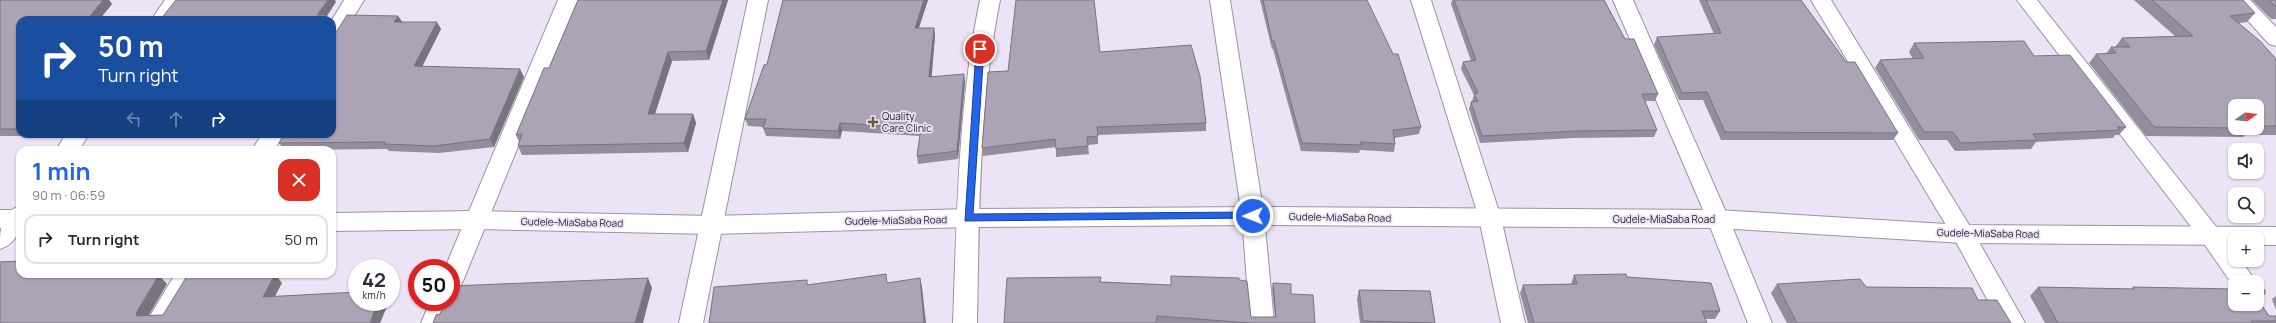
<!DOCTYPE html>
<html lang="en">
<head>
<meta charset="utf-8">
<style>
  body { margin:0; font-family:Manrope,sans-serif; background:#f7f7f7; color:#2b2b33; height:100vh; display:flex; flex-direction:column; font-size:15px; white-space:nowrap }
  * { box-sizing:border-box; margin:0 }
  p { font-size:13px; color:#7c7c81 }
  .icon { flex:none; width:22px; height:22px; fill:none; stroke:currentColor; stroke-width:2; stroke-linecap:round; stroke-linejoin:round }
  .map { position:relative; flex:1; overflow:hidden }
  .details { position:absolute; left:16px; top:146px; width:320px; height:132px; display:flex; flex-direction:column; background:#fff; border-radius:12px; box-shadow:0 1px 3px #0004 }
  .details>* { flex:none }
  .top-card { position:absolute; left:16px; top:16px; width:320px; height:122px; border-radius:12px; box-shadow:0 1px 3px #0004; background:#1a4fa0; color:#fff; overflow:hidden }
  .needle { width:26px; rotate:76deg }
  .fabs { position:absolute; left:2228px; top:99px; display:grid; gap:8px }
  .fabs a { display:grid; place-items:center; width:36px; height:36px; border-radius:8px; background:#fff; box-shadow:0 1px 3px #0004; font-size:20px }
  .speed { position:absolute; left:348px; top:259px; display:flex; gap:8px; font-size:20px; font-weight:700; text-align:center }
  .speed>* { display:grid; place-content:center; width:52px; height:52px; border-radius:50%; background:#fff; box-shadow:0 1px 3px #0004; line-height:1 }
  .speed small { font-size:10px; font-weight:400 }
  .speed .limit { border:6px solid #d22; background:#fff; color:#111 }
  .pin { position:absolute; display:grid; place-items:center; width:34px; height:34px; color:#fff; margin:-17px; border:2px solid #fff; border-radius:50%; box-shadow:0 1px 4px #0007 }
  .me { position:absolute; width:44px; margin:-22px; rotate:269deg; stroke-linejoin:round; filter:drop-shadow(0 0 3px #0008) }
  .turn { display:flex; align-items:center; gap:14px; height:84px; padding:0 16px; font-size:18px }
  .turn .icon { width:52px; height:52px; stroke-width:2.5 }
  .turn b { display:block; font-size:28px; line-height:34px }
  .lanes { display:flex; align-items:center; height:38px; padding:0 16px; background:#0003; justify-content:center; gap:20px; direction:ltr }
  .lanes .off { opacity:.35 }
  .round { display:grid; place-items:center; flex:none; width:42px; height:42px; border-radius:12px; background:#f7f7f7 }
  .head { display:flex; align-items:center; justify-content:space-between; height:68px; padding:0 16px }
  h1 { font-size:24px; font-weight:700; line-height:30px; color:#2563eb }
  ul { padding:0; list-style:none }
  li { display:flex; align-items:center; gap:12px; height:50px; margin:0 8px 6px; padding:0 8px; border:2px solid #e1e1e2; border-radius:12px }
  li div { flex:1 }
  li b { display:block; font-size:15px }
  li em { font-style:normal }
  .map>svg:first-child { display:block }
  .lines { fill:none; stroke-linecap:round; stroke-linejoin:round }
  .minor-casing { stroke:#9a92a3; stroke-width:2 }
  .major-casing { stroke:#9a92a3; stroke-width:2 }
  .minor { fill:#fff; fill-rule:evenodd }
  .major { fill:#fff; fill-rule:evenodd }
  .wall { fill:#948d9d; fill-rule:evenodd }
  .shaded-wall { fill:#78737f }
  .building { fill:#aca4b6; stroke:#78737f }
  .route { fill:#2563eb; stroke:#184099 }
  .poi-dot { fill:#6a5e2b; stroke:#ece4f6; stroke-width:1.5 }
  .labels { text-anchor:middle; stroke-width:3.5; stroke-linejoin:round; paint-order:stroke }
  .poi-label { font-size:10px; fill:#232027; stroke:#ece4f6; text-anchor:start }
  .street-label { font-size:10px; fill:#232027; stroke:#ece4f6 }
</style>
</head>
<body>
<div class="map">
<svg width="2276" height="323" viewBox="0 0 2276 323">
  <rect width="100%" height="100%" fill="#ece4f6"/>
  <g class="lines">
    <defs>
      <g id="minor">
        <polygon points="165,0 185,0 171,20 151,20"/>
        <polygon points="344,0 364,0 339,41 332,43 332,20"/>
        <polygon points="558,0 578,0 463,281 459,288 451,291 451,268 445,268"/>
        <polygon points="748,0 768,0 703,323 679,323"/>
        <path d="M980,0H1000C979,105 979,216 977,323H953C957,216 958,105 980,0Z"/>
        <polygon points="1210,0 1230,0 1264,216 1274,323 1250,323 1242,216"/>
        <polygon points="1411,0 1431,0 1501,218 1525,323 1501,323 1479,218"/>
        <polygon points="1613,0 1633,0 1729,219 1772,323 1748,323 1707,219"/>
        <polygon points="1811,0 1831,0 1971,228 2025,323 2000,323 1955,240"/>
        <polygon points="2017,0 2037,0 2218,229 2235,251 2235,260 2241,260 2256,282 2235,282 2235,288 2202,241"/>
        <polygon points="2229,0 2250,0 2276,27 2276,46 2269,44"/>
        <polygon points="66,134 89,134 79,150 56,150"/>
        <polygon points="262,134 284,134 274,150 252,150"/>
        <path d="M20,206C20,225 21,242 0,249C0,230 0,213 20,206Z"/>
        <polygon points="175,274 200,274 171,323 146,323"/>
        <polygon points="451,296 454,302 445,323 421,323 430,302 451,302"/>
      </g>
      <g id="major">
        <polygon points="1253,207 1718,210 1963,225 2276,227 2276,245 2257,245 2257,238 2235,238 2235,245 1963,243 1718,228 1253,225 968,227 713,234 477,229 332,231 332,213 477,211 713,216 968,209"/>
        <rect x="0" y="210" width="20" height="18"/>
      </g>
    </defs>
    <!-- minor casing -->
    <use href="#minor" class="minor-casing"/>
    <!-- major casing -->
    <use href="#major" class="major-casing"/>
    <!-- minor -->
    <use href="#minor" class="minor"/>
    <!-- major -->
    <use href="#major" class="major"/>
  </g>
  <!-- wall -->
  <g class="wall">
    <polygon points="0,0 109,0 112,4 99,20 20,20 20,134 65,134 63,136 0,136"/>
    <polygon points="578,0 728,0 709,60 672,61 655,114 693,114 696,123 688,152 522,155 518,146 519,142 516,135 549,68"/>
    <polygon points="783,0 928,0 919,28 934,28 935,36 931,77 965,82 958,159 918,164 917,156 920,136 842,131 840,139 766,136 763,128 764,127 748,126 745,119 767,64"/>
    <polygon points="1260,0 1367,0 1421,127 1419,134 1394,138 1395,144 1394,152 1360,150 1359,153 1301,151 1273,49 1272,49"/>
    <polygon points="1452,0 1604,0 1625,39 1658,94 1655,101 1645,101 1657,130 1654,137 1573,138 1480,143 1469,109 1471,102 1472,101 1474,95 1461,69 1463,62 1471,61 1451,4"/>
    <polygon points="1699,0 1801,0 1898,133 1893,140 1721,140 1703,100 1679,100 1654,45 1657,37 1714,34"/>
    <path d="M2134,0H2243L2255,13L2247,22L2239,23L2276,59V135H2245L2243,137L2146,136L2089,63L2096,54H2106L2111,47H2115L2122,38L2175,36ZM2235,106H2257V128H2235Z"/>
    <polygon points="2252,0 2276,0 2276,19 2271,19"/>
    <polygon points="398,16 402,22 441,29 422,66 524,77 494,147 439,153 389,151 387,149 285,150 279,143"/>
    <polygon points="1914,43 2034,56 2126,127 2119,135 2115,135 2113,138 2036,142 2031,149 1955,151 1947,140 1919,140 1875,68 1880,60 1913,59 1909,52"/>
    <polygon points="1100,52 1206,123 1206,131 1098,135 1098,144 1088,145 1089,154 1056,157 1056,147 983,156 982,148 1008,71"/>
    <polygon points="88,134 163,134 162,135 90,136"/>
    <polygon points="1574,275 1627,277 1720,311 1715,319 1705,319 1707,323 1528,323 1520,293 1523,285 1571,284"/>
    <polygon points="1101,277 1101,282 1171,285 1239,280 1251,317 1275,317 1272,290 1273,283 1291,294 1315,323 1004,323"/>
    <polygon points="1777,284 1866,287 1978,300 2011,323 1787,323 1771,293"/>
    <polygon points="2038,287 2131,289 2133,287 2257,304 2257,290 2265,294 2258,300 2269,316 2276,316 2276,323 2045,323 2030,296"/>
    <polygon points="1359,290 1430,291 1435,323 1360,323 1357,299"/>
    <polygon points="2276,296 2276,310 2272,299"/>
  </g>
  <!-- shaded-wall -->
  <g class="shaded-wall">
    <polygon points="103,0 109,0 112,4 99,20 87,20"/>
    <polygon points="328,0 335,0 336,2 327,16 329,20 326,20 317,15"/>
    <polygon points="723,0 728,0 709,60 706,51"/>
    <polygon points="924,0 928,0 916,36 915,28"/>
    <polygon points="398,16 403,23 394,22"/>
    <polygon points="437,22 441,29 419,73 414,66"/>
    <polygon points="934,28 935,36 931,85 929,77"/>
    <polygon points="668,52 672,61 652,123 648,114"/>
    <polygon points="520,69 524,77 494,147 490,139"/>
    <polygon points="964,74 965,82 958,159 957,151"/>
    <polygon points="693,114 696,123 688,152 684,143"/>
    <polygon points="840,123 842,131 840,139 838,131"/>
    <polygon points="60,134 65,134 63,136"/>
    <polygon points="275,274 282,283 270,306 263,297"/>
    <polygon points="159,275 167,284 145,322 137,316 136,313"/>
    <polygon points="648,278 652,288 643,323 635,323"/>
    <polygon points="920,278 922,287 926,323 924,323"/>
    <polygon points="378,302 389,302 380,323 370,323"/>
  </g>
  <!-- building -->
  <g class="building">
    <polygon points="0,0 103,0 87,20 20,20 20,129 0,129"/>
    <polygon points="176,0 328,0 317,15 326,15 326,20 160,20"/>
    <polygon points="578,0 723,0 706,51 668,52 648,114 693,114 684,143 518,146 522,134 516,135 544,68 549,68"/>
    <polygon points="783,0 924,0 915,28 934,28 929,77 964,74 957,151 917,156 921,128 840,123 838,131 763,128 766,119 745,119 764,65 767,64"/>
    <polygon points="1016,0 1094,0 1100,52 1191,45 1200,76 1206,123 1097,127 1098,136 1087,137 1088,146 1056,149 1055,139 982,148 988,72 1008,71"/>
    <polygon points="1263,0 1367,0 1393,54 1398,54 1421,127 1393,130 1395,144 1360,142 1361,145 1302,143 1274,41 1272,41"/>
    <polygon points="1454,0 1604,0 1625,39 1634,39 1658,94 1642,94 1657,130 1576,131 1482,136 1471,102 1478,101 1474,94 1478,93 1463,62 1476,60"/>
    <polygon points="1706,0 1801,0 1846,62 1855,62 1898,133 1725,132 1707,92 1682,93 1657,37 1721,33"/>
    <polygon points="2152,0 2243,0 2255,13 2230,16 2260,41 2276,59 2276,126 2257,126 2257,106 2235,106 2235,128 2154,127 2096,54 2116,53 2111,47 2130,47 2122,38 2193,36"/>
    <polygon points="2269,0 2276,0 2276,7"/>
    <polygon points="347,15 398,16 394,22 437,22 414,66 520,69 490,139 434,146 384,144 385,142 279,143 284,134 332,134 332,35 335,34"/>
    <polygon points="2024,41 2034,56 2070,55 2126,127 2117,127 2120,130 2033,134 2037,140 1961,143 1953,132 1924,132 1880,60 1924,58 1914,43"/>
    <polygon points="20,261 20,274 97,274 159,275 136,313 137,316 163,315 187,276 275,274 263,297 357,292 357,302 378,302 370,323 0,323 0,262"/>
    <polygon points="886,274 887,283 920,278 924,323 709,323 714,287 807,280 807,285"/>
    <polygon points="1626,274 1627,277 1711,283 1720,311 1702,311 1707,323 1534,323 1523,285 1577,284 1574,275"/>
    <polygon points="1171,276 1239,278 1239,280 1247,281 1251,317 1276,317 1273,283 1291,284 1291,294 1313,295 1315,323 1252,323 1157,316 1156,323 1004,323 1007,278 1101,277 1100,282 1171,285"/>
    <polygon points="648,278 635,323 433,323 436,315 440,314 445,302 451,302 451,286"/>
    <polygon points="1860,279 1866,287 1972,288 1978,300 1997,300 2011,323 1797,323 1777,284"/>
    <polygon points="2038,287 2134,289 2133,287 2235,289 2235,304 2257,304 2257,298 2269,316 2276,316 2276,321 2251,321 2253,323 2058,323"/>
    <polygon points="1359,290 1430,291 1435,323 1363,321"/>
    <polygon points="2257,290 2265,290 2265,294 2257,295"/>
  </g>
  <!-- route -->
  <polygon class="route" points="980,46 984,49 973,214 1253,212 1256,213 1256,218 965,221 976,49"/>
  <!-- markers -->
  <path class="poi-dot" d="M871 116h4v4h4v4h-4v4h-4v-4h-4v-4h4z"/>
  <g class="labels">
    <!-- poi labels -->
    <g class="poi-label">
      <text x="882" y="120">Quality<tspan x="882" dy="12">Care Clinic</tspan></text>
    </g>
    <!-- street labels -->
    <g class="street-label">
      <text transform="translate(1340 217) rotate(1)" y="4">Gudele-MiaSaba Road</text>
      <text x="1664" y="223">Gudele-MiaSaba Road</text>
      <text transform="translate(896 220) rotate(-1)" y="4">Gudele-MiaSaba Road</text>
      <text transform="translate(572 222) rotate(1)" y="4">Gudele-MiaSaba Road</text>
      <text transform="translate(1988 233) rotate(1)" y="4">Gudele-MiaSaba Road</text>
    </g>
  </g>
</svg>
<div class="fabs">
<a><svg class="needle" viewBox="-14 -14 28 28"><path d="M0-13l5 13h-10z" fill="#e53935"/><path d="M0 13l5-13h-10z" fill="#7c7c81"/></svg></a>
<a><svg class="icon" aria-label="sound" viewBox="0 0 24 24"><path d="M4 9h4l5-4v14l-5-4H4zM17 9q2 3 0 6"/></svg></a>
<a><svg class="icon" aria-label="search" viewBox="0 0 24 24"><circle cx="10" cy="10" r="6"/><path d="M15 15l6 6"/></svg></a>
<a>+</a>
<a>−</a>
</div>
<div class="speed"><div>42<small>km/h</small></div><div class="limit">50</div></div>
<div class="pin" style="left:980px;top:49px;background:#d93025"><svg class="icon" aria-label="arrive" viewBox="0 0 24 24"><path d="M6 21V4h12l-3 4 3 4H6"/></svg></div>
<svg class="me" style="left:1253px;top:216px" viewBox="-20 -20 40 40"><circle r="17" fill="#2563eb" stroke="#fff" stroke-width="3"/><path d="M0-11L8 9 0 5-8 9z" fill="#fff"/></svg>
<div class="top-card">
<div class="turn"><svg class="icon" aria-label="right" viewBox="0 0 24 24"><path d="M7 20v-9h11M14 6l5 5-5 5"/></svg><div><b>50 m</b>Turn right</div></div>
<div class="lanes"><svg class="icon off" aria-label="left" viewBox="0 0 24 24"><path d="M17 20v-9H6M10 6l-5 5 5 5"/></svg><svg class="icon off" aria-label="ahead" viewBox="0 0 24 24"><path d="M12 20V5M6 11l6-6 6 6"/></svg><svg class="icon" aria-label="right" viewBox="0 0 24 24"><path d="M7 20v-9h11M14 6l5 5-5 5"/></svg></div>
</div>
<section class="details">
<div class="head"><div><h1>1 min</h1><p>90 m · 06:59</p></div><a class="round" style="background:#d93025;color:#fff"><svg class="icon" aria-label="close" viewBox="0 0 24 24"><path d="M6 6l12 12M18 6L6 18"/></svg></a></div>
<ul>
<li><svg class="icon" aria-label="right" viewBox="0 0 24 24"><path d="M7 20v-9h11M14 6l5 5-5 5"/></svg><div><b>Turn right</b></div><em>50 m</em></li>
</ul>
</section>
</div>
</body>
</html>
